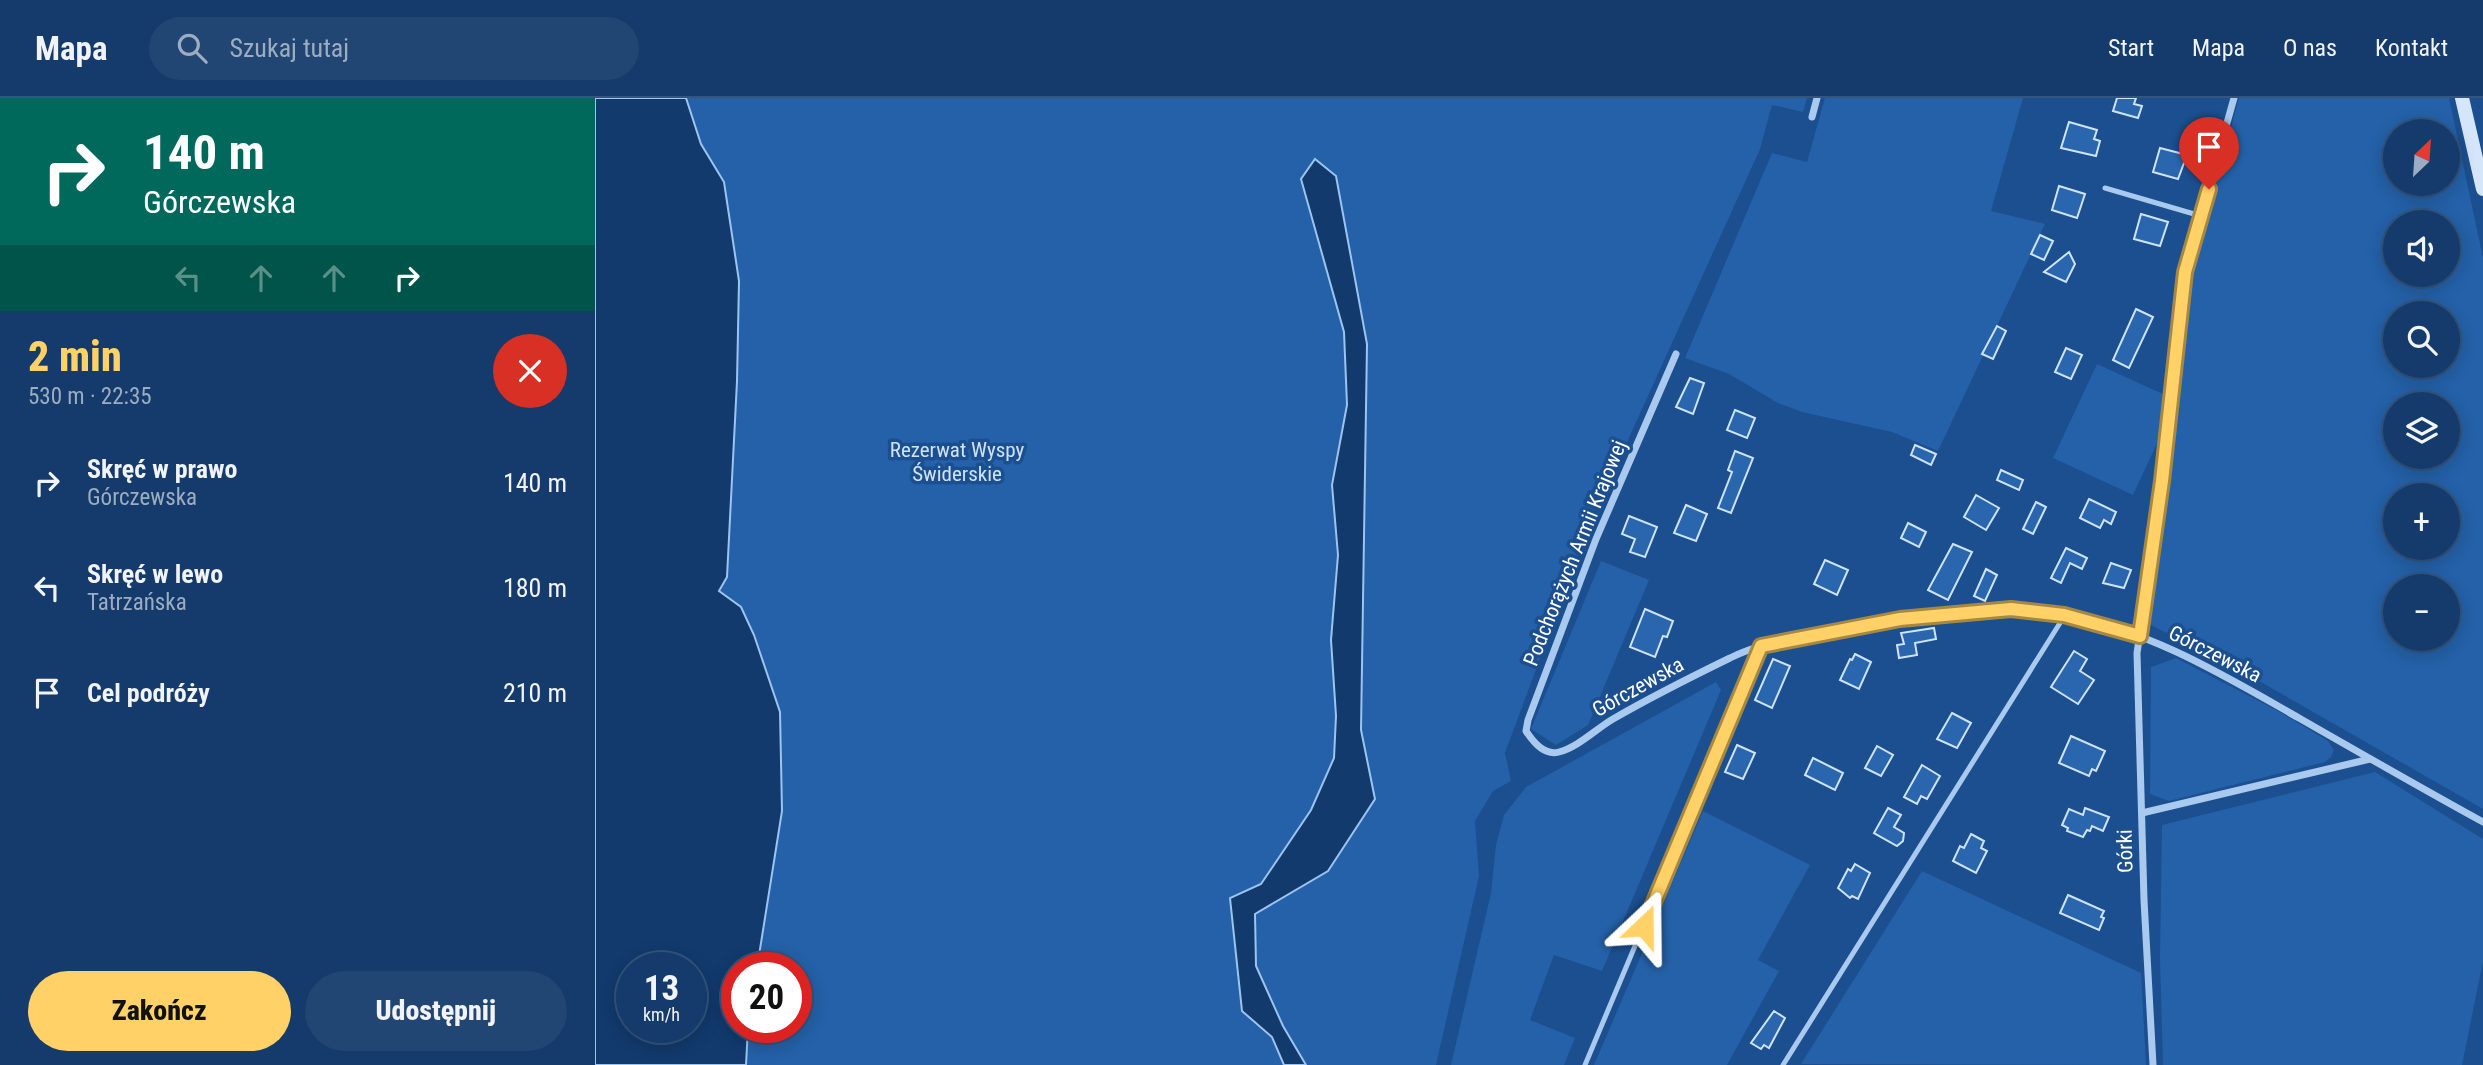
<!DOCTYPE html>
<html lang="pl">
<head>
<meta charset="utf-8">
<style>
  body { margin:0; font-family:"Roboto Condensed",sans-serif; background:#214673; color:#f1f3f6; height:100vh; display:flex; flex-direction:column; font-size:26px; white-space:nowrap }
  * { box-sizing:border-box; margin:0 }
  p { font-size:23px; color:#9dadc1 }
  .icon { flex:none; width:38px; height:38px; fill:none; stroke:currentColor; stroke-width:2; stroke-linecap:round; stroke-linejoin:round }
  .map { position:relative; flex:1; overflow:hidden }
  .panel { display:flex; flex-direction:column; background:#143b6b; width:595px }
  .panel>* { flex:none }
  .banner { background:#00695c; color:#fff; overflow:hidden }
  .needle { width:46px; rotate:25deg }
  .fabs { position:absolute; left:1788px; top:21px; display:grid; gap:14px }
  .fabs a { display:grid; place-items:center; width:77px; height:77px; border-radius:50%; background:#143b6b; box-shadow:0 4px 18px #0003,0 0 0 2px #33557e; font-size:35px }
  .speed { position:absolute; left:21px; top:854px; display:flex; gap:14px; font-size:35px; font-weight:700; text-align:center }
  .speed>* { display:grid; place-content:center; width:91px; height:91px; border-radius:50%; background:#143b6b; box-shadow:0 4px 18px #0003,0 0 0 2px #33557e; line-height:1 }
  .speed small { font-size:18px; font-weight:400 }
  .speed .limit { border:10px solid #d22; background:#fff; color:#111 }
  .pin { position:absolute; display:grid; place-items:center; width:60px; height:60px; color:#fff; margin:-72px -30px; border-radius:50% 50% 50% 0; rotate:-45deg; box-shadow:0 0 7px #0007 }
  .pin .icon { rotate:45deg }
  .me { position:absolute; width:77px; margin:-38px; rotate:23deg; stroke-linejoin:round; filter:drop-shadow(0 0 5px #0008) }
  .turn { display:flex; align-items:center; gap:24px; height:147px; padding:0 28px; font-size:32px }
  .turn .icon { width:91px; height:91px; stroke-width:2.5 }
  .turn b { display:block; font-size:49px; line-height:60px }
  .lanes { display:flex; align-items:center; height:66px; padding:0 28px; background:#0003; justify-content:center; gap:35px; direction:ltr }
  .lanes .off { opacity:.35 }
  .round { display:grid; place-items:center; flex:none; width:74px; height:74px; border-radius:37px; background:#214673 }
  .head { display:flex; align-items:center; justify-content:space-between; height:119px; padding:0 28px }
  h1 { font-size:42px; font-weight:800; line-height:52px; color:#ffd166 }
  .action { display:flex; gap:14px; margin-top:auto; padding:14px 28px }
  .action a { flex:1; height:80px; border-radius:42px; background:#ffd166; color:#111; font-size:28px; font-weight:800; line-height:80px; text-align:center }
  .action a+a { background:#214673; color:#f1f3f6 }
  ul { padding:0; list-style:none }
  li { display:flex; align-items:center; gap:21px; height:105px; padding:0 28px }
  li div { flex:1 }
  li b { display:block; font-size:26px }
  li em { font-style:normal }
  header { display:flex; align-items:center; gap:42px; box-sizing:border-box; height:98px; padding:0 35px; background:#143b6b; border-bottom:2px solid #33557e }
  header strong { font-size:33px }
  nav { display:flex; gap:38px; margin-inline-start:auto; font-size:24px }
  .search { width:490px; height:63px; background:#214673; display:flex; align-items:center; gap:18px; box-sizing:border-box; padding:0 24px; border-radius:38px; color:#9dadc1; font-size:26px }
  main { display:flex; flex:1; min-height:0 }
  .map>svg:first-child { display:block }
  .green { fill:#2461a8; fill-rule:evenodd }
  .water { fill:#123a6d; stroke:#9cc4f0; stroke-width:2; fill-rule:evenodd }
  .building { fill:#2a66ad; stroke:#cfe3fa; stroke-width:2 }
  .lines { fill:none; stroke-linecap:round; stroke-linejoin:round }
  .lane { stroke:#a9c9ee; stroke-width:5 }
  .street { stroke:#a9c9ee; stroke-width:7 }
  .secondary { stroke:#d6e6fa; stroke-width:14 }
  .route-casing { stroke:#a68842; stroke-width:18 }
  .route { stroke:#ffd166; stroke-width:12 }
  .labels { text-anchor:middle; stroke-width:7; stroke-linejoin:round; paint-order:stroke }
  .park-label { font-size:21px; fill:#cfe3fa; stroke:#1b4f8f }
  .street-label { font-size:21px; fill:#fff; stroke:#1b4f8f }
</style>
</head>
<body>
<header>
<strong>Mapa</strong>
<div class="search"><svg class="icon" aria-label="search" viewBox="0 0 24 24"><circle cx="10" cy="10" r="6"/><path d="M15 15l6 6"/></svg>Szukaj tutaj</div>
<nav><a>Start</a><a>Mapa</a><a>O nas</a><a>Kontakt</a></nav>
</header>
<main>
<section class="panel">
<div class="banner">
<div class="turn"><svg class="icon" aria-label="right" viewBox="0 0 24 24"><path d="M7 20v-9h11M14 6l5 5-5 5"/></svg><div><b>140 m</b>Górczewska</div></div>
<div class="lanes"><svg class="icon off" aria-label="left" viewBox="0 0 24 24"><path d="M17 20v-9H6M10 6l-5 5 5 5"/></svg><svg class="icon off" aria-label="ahead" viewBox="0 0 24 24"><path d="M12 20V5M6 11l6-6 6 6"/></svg><svg class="icon off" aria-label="ahead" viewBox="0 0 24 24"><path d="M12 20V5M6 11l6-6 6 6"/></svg><svg class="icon" aria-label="right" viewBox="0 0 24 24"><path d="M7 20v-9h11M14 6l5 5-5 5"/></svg></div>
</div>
<div class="head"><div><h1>2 min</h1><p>530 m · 22:35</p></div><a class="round" style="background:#d93025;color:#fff"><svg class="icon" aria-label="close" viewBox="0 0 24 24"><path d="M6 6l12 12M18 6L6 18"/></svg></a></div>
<ul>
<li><svg class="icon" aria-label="right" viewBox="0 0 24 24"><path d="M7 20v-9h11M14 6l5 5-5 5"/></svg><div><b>Skręć w prawo</b><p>Górczewska</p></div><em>140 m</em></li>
<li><svg class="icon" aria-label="left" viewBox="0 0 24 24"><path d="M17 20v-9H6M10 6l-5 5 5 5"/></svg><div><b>Skręć w lewo</b><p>Tatrzańska</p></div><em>180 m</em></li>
<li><svg class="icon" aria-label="arrive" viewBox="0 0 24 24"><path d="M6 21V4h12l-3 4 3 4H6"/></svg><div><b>Cel podróży</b></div><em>210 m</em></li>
</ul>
<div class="action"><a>Zakończ</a><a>Udostępnij</a></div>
</section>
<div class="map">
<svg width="1888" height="967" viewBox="0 0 1888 967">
  <rect width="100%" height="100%" fill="#1b4f8f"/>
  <!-- green -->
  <g class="green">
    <path d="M0,0H1212L1208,14L1177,7L1165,51L994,428L910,655L916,683L898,693L880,723L884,778L841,967H711L688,928L661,868L660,816L733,773L737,665L716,712L666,786L635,800L647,913L677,939L689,967H0ZM37,870H96V929H37ZM142,870H201V929H142Z"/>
    <polygon points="1230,0 1428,0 1396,113 1450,126 1343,353 1297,334 1207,314 1183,305 1134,276 1090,260 1177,55 1212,64"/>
    <path d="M1644,0H1854L1888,160V711L1643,571L1552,525L1587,239L1598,170ZM1801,33H1853V86H1801ZM1801,124H1853V177H1801ZM1801,215H1853V268H1801ZM1801,306H1853V359H1801ZM1801,397H1853V450H1801ZM1801,488H1853V541H1801Z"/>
    <polygon points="1502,266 1570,297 1565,339 1538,397 1458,360"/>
    <polygon points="1006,463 1054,482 993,627 961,647 936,631"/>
    <polygon points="1581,560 1683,613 1733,643 1739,652 1736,659 1730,664 1574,703 1555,696 1556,569"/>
    <polygon points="1121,584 1126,592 1007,873 959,857 935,922 980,940 969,967 856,967 896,795 901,747 909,717 931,689"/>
    <polygon points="1780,674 1888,741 1888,863 1867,967 1568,967 1565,861 1567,727"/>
    <polygon points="1108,713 1215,767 1163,862 1184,873 1132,967 999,967"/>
    <polygon points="1327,773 1546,875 1551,967 1206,966"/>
  </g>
  <!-- water -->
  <g class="water">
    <path d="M0,0H91L106,46L129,84L144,183L142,283L132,479L124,493L146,509L159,537L185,614L187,713L162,870H142V929H153L151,967H0ZM37,870H96V929H37Z"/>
    <polygon points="720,61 741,78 772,246 766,632 780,701 733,773 660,816 661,868 688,928 711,967 689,967 677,939 647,913 635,800 666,786 716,712 739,660 741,618 736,542 743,457 737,387 752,307 749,234 706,81"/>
  </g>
  <!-- building -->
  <g class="building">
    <polygon points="1522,0 1541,0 1539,6 1547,8 1543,20 1518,13"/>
    <polygon points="1474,24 1502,32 1499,41 1505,43 1501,58 1466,50"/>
    <polygon points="1565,50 1592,57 1583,81 1558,74"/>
    <polygon points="1464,88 1490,96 1482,120 1457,112"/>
    <polygon points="1546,116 1573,124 1565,148 1539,141"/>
    <polygon points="1445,137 1458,143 1449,162 1436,156"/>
    <polygon points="1474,154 1480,166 1471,184 1449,174"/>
    <polygon points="1541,211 1558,219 1534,270 1518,262"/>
    <polygon points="1402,228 1411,233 1398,261 1387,256"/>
    <polygon points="1471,250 1487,257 1476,281 1460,274"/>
    <polygon points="1095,280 1109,285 1098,316 1081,309"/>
    <polygon points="1140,312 1160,320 1152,340 1132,332"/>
    <polygon points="1320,347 1341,356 1336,367 1316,357"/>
    <polygon points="1140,353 1158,360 1136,415 1123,410 1137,374 1133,372"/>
    <polygon points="1406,372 1428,382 1424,392 1402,382"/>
    <polygon points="1381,397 1404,410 1391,432 1369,419"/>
    <polygon points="1494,401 1521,414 1516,426 1509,422 1505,430 1485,420"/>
    <polygon points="1441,404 1451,409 1438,436 1428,431"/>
    <polygon points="1091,407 1112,416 1101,443 1079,435"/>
    <polygon points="1034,418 1062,429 1050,459 1035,454 1040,441 1027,436"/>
    <polygon points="1313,425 1331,434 1324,449 1306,440"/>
    <polygon points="1358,446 1377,454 1353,502 1333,492"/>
    <polygon points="1471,450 1492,460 1487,471 1475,465 1466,485 1456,480"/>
    <polygon points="1230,462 1253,472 1242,497 1219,486"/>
    <polygon points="1516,465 1536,472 1529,490 1508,485"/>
    <polygon points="1391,471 1402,477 1390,503 1379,498"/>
    <polygon points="1050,511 1078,523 1072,539 1068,538 1060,559 1035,549"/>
    <polygon points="1339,530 1341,541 1320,545 1322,557 1304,560 1302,547 1309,546 1306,535"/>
    <polygon points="1479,553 1492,561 1485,573 1499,582 1483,606 1456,589"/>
    <polygon points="1260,556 1276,564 1264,591 1245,582 1255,561 1257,562"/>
    <polygon points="1178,561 1195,568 1177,610 1160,602"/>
    <polygon points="1357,615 1376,625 1362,650 1342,641"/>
    <polygon points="1476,638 1510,653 1501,673 1497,671 1494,678 1464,665"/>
    <polygon points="1142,647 1160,655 1148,681 1130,674"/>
    <polygon points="1282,648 1298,657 1286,678 1270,670"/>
    <polygon points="1218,660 1248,675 1240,692 1210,677"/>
    <polygon points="1327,667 1345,678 1332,701 1326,698 1322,706 1309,699"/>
    <polygon points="1293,710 1306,717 1299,729 1309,735 1308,743 1302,748 1279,735"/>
    <polygon points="1490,710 1514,719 1508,733 1497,728 1495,733 1492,732 1488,739 1472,733 1473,730 1467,727 1474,711 1488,717"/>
    <polygon points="1376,736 1389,743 1386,750 1392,753 1381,775 1358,763 1365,748 1369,750"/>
    <polygon points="1260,766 1275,775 1263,801 1257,798 1255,800 1243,790 1253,771 1256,773"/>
    <polygon points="1473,797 1509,813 1506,819 1509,820 1504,832 1465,815"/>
    <polygon points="1179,913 1190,920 1174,950 1169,947 1166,951 1156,945"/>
  </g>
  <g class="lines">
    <!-- lane -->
    <g class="lane">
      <polyline points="1510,90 1606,118"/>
      <polyline points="990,967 1166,548"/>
      <polyline points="1188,967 1470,517"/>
    </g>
    <!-- street -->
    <g class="street">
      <polyline points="1217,19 1222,0"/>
      <path d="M1081,256L1001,441L933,622L931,633C938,644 950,658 964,654C983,649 1001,631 1018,621C1056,599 1096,579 1135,560C1166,544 1203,540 1237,533C1259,529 1282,524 1304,521C1358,512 1414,507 1468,517C1553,531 1630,578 1704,620C1765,655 1826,690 1888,724"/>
      <polyline points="1547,715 1775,661"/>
      <polyline points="1558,967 1549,802 1542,555 1568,383 1590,174 1639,0"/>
    </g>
    <!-- secondary -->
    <polyline class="secondary" points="1867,0 1888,91"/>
  </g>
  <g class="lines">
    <defs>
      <polyline id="route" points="1049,828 1166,548 1305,521 1416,511 1469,517 1545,538 1567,383 1590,174 1614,91"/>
    </defs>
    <!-- route casing -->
    <use href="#route" class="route-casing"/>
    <!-- route -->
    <use href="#route" class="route"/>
  </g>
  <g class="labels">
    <!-- park labels -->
    <g class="park-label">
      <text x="362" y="359">Rezerwat Wyspy<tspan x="362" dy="24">Świderskie</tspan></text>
    </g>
    <!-- street labels -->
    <g class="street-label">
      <text transform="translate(980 455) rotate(-68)" y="7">Podchorążych Armii Krajowej</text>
      <text transform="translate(1620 556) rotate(27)" y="7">Górczewska</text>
      <text transform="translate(1043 589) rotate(-29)" y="7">Górczewska</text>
      <text transform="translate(1530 753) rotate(-91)" y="7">Górki</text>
    </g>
  </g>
</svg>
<div class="fabs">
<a><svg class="needle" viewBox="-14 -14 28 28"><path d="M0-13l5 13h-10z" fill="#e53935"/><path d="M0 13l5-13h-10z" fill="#9dadc1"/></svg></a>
<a><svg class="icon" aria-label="sound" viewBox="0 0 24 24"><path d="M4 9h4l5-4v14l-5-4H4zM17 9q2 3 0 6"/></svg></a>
<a><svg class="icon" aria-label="search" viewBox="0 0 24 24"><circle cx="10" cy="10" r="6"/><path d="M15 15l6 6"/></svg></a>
<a><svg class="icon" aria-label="layers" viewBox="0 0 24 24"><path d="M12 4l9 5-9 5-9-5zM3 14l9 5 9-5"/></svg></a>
<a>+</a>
<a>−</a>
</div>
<div class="speed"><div>13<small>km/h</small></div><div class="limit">20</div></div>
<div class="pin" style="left:1614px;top:91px;background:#d93025"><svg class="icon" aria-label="arrive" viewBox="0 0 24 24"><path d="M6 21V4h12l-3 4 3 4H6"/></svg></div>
<svg class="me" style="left:1049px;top:828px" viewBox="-20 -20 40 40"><path d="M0-17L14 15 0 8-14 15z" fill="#ffd166" stroke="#fff" stroke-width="4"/></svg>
</div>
</main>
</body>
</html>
